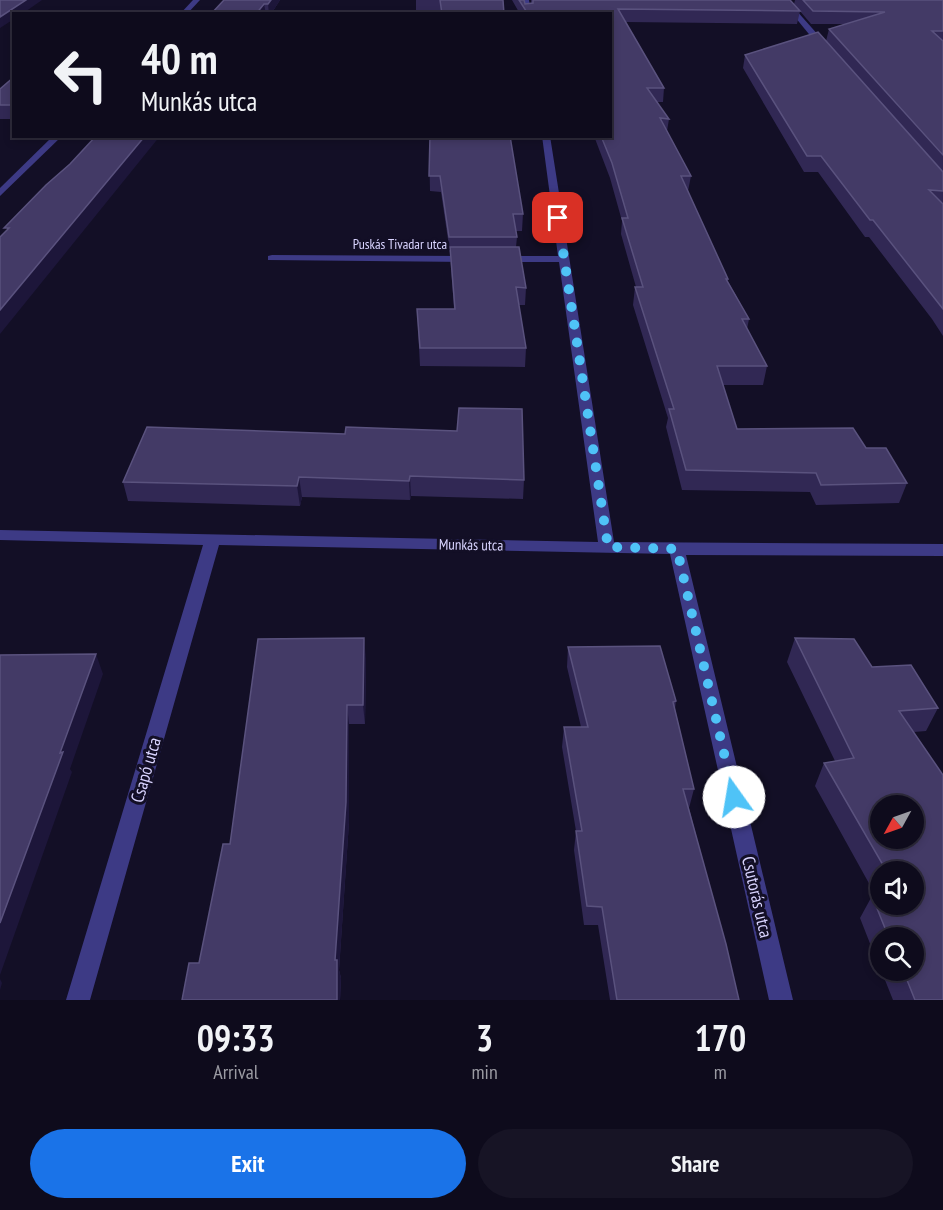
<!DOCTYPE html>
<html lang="en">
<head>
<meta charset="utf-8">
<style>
  body { margin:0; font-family:"PT Sans Narrow",sans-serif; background:#171425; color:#f1f3f6; height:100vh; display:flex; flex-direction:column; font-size:22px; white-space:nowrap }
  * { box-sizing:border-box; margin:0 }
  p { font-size:20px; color:#9b9ba3 }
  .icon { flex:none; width:33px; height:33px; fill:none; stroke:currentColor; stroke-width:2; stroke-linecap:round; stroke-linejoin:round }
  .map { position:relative; height:1000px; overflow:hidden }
  .drawer { display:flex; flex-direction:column; background:#0e0b1c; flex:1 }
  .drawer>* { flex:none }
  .top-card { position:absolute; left:12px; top:12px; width:600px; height:126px; border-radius:0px; box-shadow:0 3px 9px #0003,0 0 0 2px #2e2b3b; background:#0e0b1c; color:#f1f3f6; overflow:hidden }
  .needle { width:39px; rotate:230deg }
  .controls { position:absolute; left:870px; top:795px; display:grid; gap:12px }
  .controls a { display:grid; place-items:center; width:54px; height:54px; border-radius:50%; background:#0e0b1c; box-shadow:0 3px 9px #0003,0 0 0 2px #2e2b3b; font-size:30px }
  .pin { position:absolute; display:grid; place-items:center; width:51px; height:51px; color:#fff; margin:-26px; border-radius:12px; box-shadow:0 3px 9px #0006 }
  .me { position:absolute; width:66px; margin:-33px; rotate:347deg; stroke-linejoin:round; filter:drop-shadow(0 0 4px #0008) }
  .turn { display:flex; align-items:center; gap:21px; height:126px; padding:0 30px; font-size:27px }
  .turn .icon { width:78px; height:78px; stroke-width:2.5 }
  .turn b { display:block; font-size:42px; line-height:51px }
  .eta { display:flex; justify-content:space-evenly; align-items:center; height:102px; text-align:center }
  .eta b { font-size:36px; font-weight:800; line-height:42px }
  .action { display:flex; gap:12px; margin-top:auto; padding:12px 30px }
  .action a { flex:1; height:69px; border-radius:36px; background:#1a73e8; color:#fff; font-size:24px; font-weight:800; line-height:69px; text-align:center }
  .action a+a { background:#171425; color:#f1f3f6 }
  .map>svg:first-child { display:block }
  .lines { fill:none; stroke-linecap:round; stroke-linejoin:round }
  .minor { fill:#3d3a85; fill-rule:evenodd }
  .wall { fill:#312854; fill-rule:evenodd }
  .shaded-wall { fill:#1d163a }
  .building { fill:#433a66; stroke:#5a527e; stroke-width:1.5; fill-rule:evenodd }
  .route { stroke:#4fc3f7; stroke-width:10; stroke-dasharray:0 18 }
  .labels { text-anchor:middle; stroke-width:6; stroke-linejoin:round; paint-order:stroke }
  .far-street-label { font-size:14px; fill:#d9d4ff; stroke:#130f26 }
  .street-label { font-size:15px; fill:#d9d4ff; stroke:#130f26 }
  .near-street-label { font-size:18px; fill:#d9d4ff; stroke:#130f26 }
</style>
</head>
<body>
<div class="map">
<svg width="943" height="1000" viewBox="0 0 943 1000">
  <rect width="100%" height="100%" fill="#130f26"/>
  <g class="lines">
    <!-- minor -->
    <g class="minor">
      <polygon points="193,0 200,0 187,14 180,14"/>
      <polygon points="523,0 529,0 531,14 525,14"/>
      <polygon points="781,0 787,0 828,46 828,50 822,50"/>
      <polygon points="53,136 62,136 0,196 0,188"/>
      <polygon points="542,136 550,136 614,542 943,544 943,556 686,555 793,1000 769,1000 670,554 219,545 90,1000 66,1000 203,545 0,540 0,530 598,542 559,262 501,262 496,259 501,256 558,256"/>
      <polygon points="272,255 468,256 473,259 468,262 268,260 268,256"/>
    </g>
  </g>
  <!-- wall -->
  <g class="wall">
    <polygon points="280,0 271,14 211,14"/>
    <polygon points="416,0 503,0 504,14 441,14 441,12 416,12"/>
    <polygon points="512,0 524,0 525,4 531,4 531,0 790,0 800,11 797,24 626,22 664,88 663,102 657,102 669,119 667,131 691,176 688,191 728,279 728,281 749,319 747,329 767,366 763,385 723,385 737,429 866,448 907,483 899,503 816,505 810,492 682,490 666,427 668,418 633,305 635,287 636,287 621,234 622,221 610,178 594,136 610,136 610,14 520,14"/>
    <polygon points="795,0 943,0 943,336 932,319 869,237 865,237 818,172 804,172 743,68 745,55 826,41 829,29 845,24 811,24 794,4"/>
    <polygon points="14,77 14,119 0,119 0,89"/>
    <polygon points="429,142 523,214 522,231 516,231 517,237 516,247 526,288 525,305 519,305 526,348 525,367 420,366 417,309 454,309 450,253 441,192 430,191"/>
    <polygon points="147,427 524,480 523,499 411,496 410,500 302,497 300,506 128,501 123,482"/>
    <path d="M795,638L872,667L938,708L926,731L914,732L943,1000H893L881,970H914V938H880V969L860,918L872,896H876L815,786L824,763L835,761L787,662ZM880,872H914V904H880Z"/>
    <polygon points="568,647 676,701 675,709 694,789 689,808 739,1000 610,1000 598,925 584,925 574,850 576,831 562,747 564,727 581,727 567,667"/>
    <polygon points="366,658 365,724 349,724 349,822 339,970 341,978 340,1000 182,1000 199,963"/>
  </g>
  <!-- shaded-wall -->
  <g class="shaded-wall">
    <polygon points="26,0 42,0 22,14 14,14 14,19 0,28 0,17"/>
    <polygon points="271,0 280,0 271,14 269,14 268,4"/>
    <polygon points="264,4 266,14 256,14"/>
    <polygon points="145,136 160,136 0,334 0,310"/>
    <polygon points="410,476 411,496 410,500 409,481"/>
    <polygon points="299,477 302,497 300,506 297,486"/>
    <polygon points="364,638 366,658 365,724 363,705"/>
    <polygon points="96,654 103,674 70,769 72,772 0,975 0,923"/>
    <polygon points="347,705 349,724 349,822 339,970 341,978 340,1000 337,1000 335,960"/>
    <polygon points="0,979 2,983 0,990"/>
  </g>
  <!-- building -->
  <g class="building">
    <polygon points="0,0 26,0 0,17"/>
    <polygon points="224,0 271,0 268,4 264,4 256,14 211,14"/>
    <polygon points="440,0 503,0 504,14 442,14"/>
    <polygon points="519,0 524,0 525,4 533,3 533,0 790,0 800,11 618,9 664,88 647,88 669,119 660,118 691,176 681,176 728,279 726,279 749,319 742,319 767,366 717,366 737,429 853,428 866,448 886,448 907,483 821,485 816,473 686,470 669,409 674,409 635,287 643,287 622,218 628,218 612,163 601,136 610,136 610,14 528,14"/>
    <polygon points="803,0 943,0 943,31 932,31 943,41 943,155 829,29 885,12 813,11"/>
    <polygon points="818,32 943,172 943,191 929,190 943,204 943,309 873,220 870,220 821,156 807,156 745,55"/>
    <polygon points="14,77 14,105 0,105 0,89"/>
    <polygon points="96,136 145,136 0,310 0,237 9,228 4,228 46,185 70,164"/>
    <polygon points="430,136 510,136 523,214 513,214 517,237 449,237 440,176 429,176"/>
    <polygon points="450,247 519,247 526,288 516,287 526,348 420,348 417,309 455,309"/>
    <polygon points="459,408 522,409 524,480 410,476 409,481 299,477 297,486 123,482 147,427 345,434 346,427 457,431"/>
    <polygon points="364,638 363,705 347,705 346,802 335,960 337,960 337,1000 182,1000 189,963 199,963 223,844 230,844 258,639"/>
    <path d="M795,638L854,639L872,667L911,665L938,708L899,711L943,775V1000H915L903,970H914V938H889L872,896H880V904H914V872H887L824,763L854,758ZM880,806H914V838H880Z"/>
    <polygon points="660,646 676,701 673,702 694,789 683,789 726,944 739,1000 617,1000 602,907 587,906 576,831 582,831 564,727 588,727 568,647"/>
    <polygon points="96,654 60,753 63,752 0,923 0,655"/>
  </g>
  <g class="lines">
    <!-- route -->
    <polyline class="route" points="558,218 608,547 677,549 734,797"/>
  </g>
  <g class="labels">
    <!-- far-street labels -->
    <g class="far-street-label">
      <text x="400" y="249">Puskás Tivadar utca</text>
    </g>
    <!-- street labels -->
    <g class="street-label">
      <text transform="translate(471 545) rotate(1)" y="5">Munkás utca</text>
    </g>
    <!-- near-street labels -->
    <g class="near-street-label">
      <text transform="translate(146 770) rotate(-74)" y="6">Csapó utca</text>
      <text transform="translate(757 897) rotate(77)" y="6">Csutorás utca</text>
    </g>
  </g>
</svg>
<div class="controls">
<a><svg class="needle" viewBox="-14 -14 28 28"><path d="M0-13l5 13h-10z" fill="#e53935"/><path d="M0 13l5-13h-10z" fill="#9b9ba3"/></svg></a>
<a><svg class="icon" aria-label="sound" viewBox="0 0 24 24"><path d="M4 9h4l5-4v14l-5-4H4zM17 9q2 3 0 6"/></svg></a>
<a><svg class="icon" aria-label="search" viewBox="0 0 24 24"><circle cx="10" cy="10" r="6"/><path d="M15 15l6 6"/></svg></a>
</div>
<div class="pin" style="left:558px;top:218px;background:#d93025"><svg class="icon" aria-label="arrive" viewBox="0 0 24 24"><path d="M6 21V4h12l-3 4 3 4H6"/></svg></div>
<svg class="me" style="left:734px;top:797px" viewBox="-20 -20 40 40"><circle r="19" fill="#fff"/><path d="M0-13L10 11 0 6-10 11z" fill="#4fc3f7"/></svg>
<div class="top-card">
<div class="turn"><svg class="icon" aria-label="left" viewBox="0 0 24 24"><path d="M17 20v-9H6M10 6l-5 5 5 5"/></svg><div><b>40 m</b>Munkás utca</div></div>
</div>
</div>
<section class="drawer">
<div class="eta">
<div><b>09:33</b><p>Arrival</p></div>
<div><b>3</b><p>min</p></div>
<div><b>170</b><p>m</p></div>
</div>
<div class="action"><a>Exit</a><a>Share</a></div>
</section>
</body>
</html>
